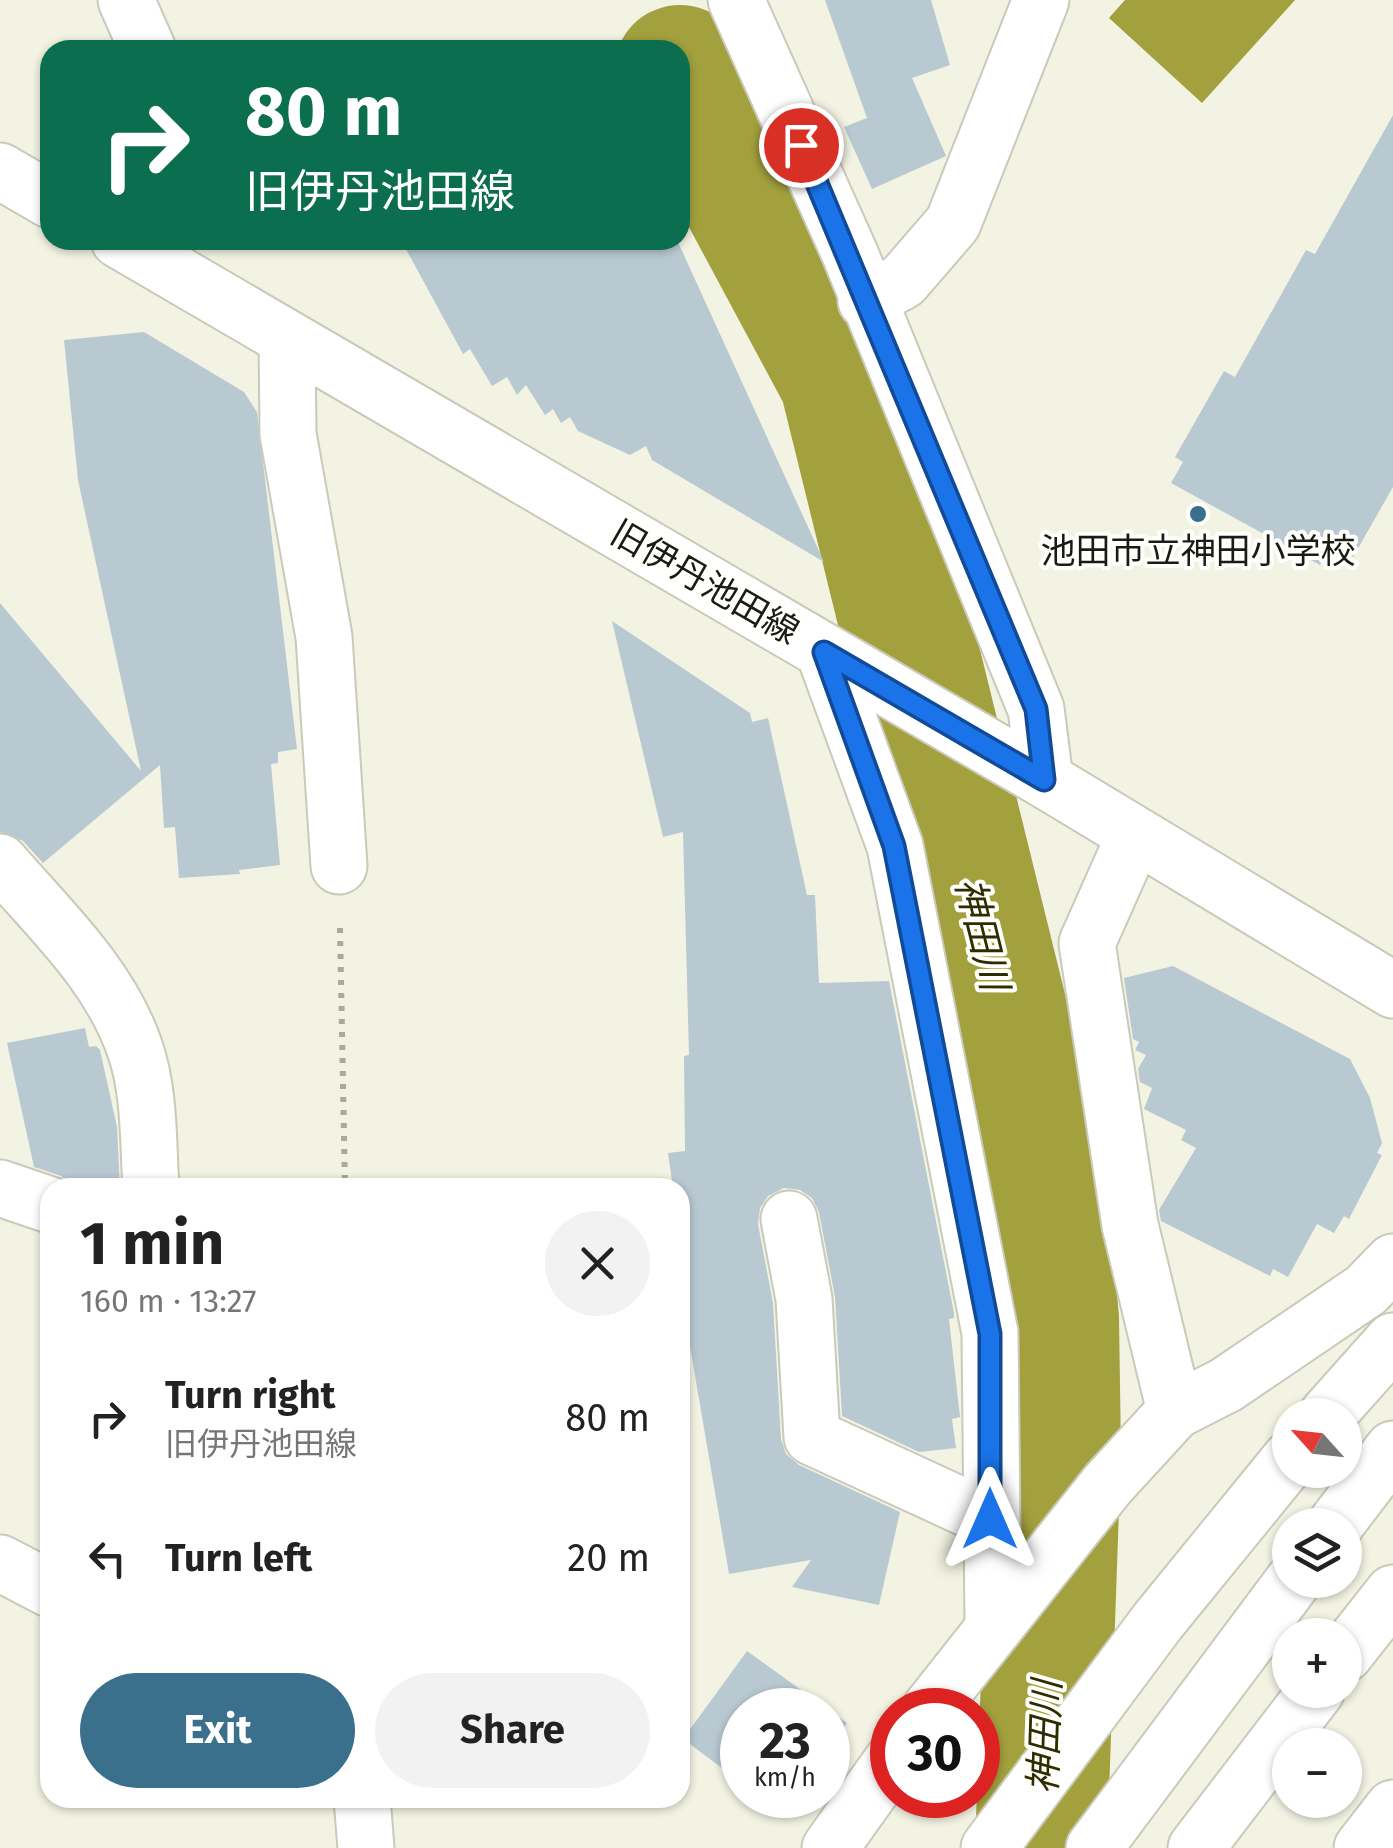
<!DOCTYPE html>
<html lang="en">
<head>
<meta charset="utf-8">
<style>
  body { margin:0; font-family:"Fira Sans","Noto Sans JP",sans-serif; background:#f2f2f2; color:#222; height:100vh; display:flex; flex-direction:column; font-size:38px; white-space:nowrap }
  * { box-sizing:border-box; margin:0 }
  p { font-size:32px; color:#767676 }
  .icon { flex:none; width:55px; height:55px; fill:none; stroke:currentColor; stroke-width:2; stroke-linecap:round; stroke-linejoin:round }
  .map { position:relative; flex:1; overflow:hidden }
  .drawer { position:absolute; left:40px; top:1178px; width:650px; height:630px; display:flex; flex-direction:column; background:#fff; border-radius:30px; box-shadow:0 2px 8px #0004 }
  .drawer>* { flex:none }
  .top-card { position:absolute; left:40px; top:40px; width:650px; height:210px; border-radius:30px; box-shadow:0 2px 8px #0004; background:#0b6e4f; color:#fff; overflow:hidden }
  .needle { width:65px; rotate:297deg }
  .controls { position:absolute; left:1272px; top:1398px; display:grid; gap:20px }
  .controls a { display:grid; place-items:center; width:90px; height:90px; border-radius:50%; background:#fff; box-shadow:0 2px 8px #0004; font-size:50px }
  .speed { position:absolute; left:720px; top:1688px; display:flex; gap:20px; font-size:50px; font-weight:700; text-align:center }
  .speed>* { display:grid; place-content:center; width:130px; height:130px; border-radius:50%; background:#fff; box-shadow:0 2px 8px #0004; line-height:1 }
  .speed small { font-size:25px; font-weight:400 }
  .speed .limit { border:15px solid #d22; background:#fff; color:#111 }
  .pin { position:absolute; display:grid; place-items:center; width:85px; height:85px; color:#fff; margin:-42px; border:5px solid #fff; border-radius:50%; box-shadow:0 2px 10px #0007 }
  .me { position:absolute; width:110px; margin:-55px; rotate:0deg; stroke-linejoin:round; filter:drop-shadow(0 0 8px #0008) }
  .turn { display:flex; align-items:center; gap:35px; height:210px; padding:0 40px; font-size:45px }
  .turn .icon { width:130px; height:130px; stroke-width:2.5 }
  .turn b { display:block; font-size:70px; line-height:85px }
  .round { display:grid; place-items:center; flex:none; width:105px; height:105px; border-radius:52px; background:#f2f2f2 }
  .head { display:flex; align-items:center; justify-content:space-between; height:170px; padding:0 40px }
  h1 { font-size:60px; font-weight:700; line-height:75px }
  .primary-button { display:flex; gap:20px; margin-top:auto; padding:20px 40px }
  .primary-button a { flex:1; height:115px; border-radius:60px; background:#3a708b; color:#fff; font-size:40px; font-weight:700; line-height:115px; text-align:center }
  .primary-button a+a { background:#f2f2f2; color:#222 }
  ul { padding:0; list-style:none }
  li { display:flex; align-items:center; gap:30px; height:140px; padding:0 40px }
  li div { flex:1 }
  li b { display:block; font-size:38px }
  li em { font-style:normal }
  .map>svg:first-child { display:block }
  .water { fill:#a3a03e }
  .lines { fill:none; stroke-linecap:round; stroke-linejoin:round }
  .river { stroke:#a3a03e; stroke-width:132 }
  .building { fill:#b9c9d2 }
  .minor-casing { stroke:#cacaba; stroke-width:59 }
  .highway-casing { stroke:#cacaba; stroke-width:59 }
  .path { stroke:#a9aa9d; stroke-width:6; stroke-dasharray:5 8; stroke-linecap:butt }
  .minor { stroke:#fff; stroke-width:55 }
  .highway { stroke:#fff; stroke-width:55 }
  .route-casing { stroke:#114b97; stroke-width:25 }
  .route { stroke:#1a73e8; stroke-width:18 }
  .poi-dot { fill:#3a708b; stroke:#fffffc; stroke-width:4 }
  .labels { text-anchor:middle; stroke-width:8; stroke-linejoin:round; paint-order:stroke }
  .poi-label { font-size:35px; fill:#1b1b15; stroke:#fffffc }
  .street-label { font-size:35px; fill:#1b1b15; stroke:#fffffc }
  .water-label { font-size:38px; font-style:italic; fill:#2e2d02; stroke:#fffffc }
</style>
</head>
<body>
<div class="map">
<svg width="1393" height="1848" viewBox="0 0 1393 1848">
  <rect width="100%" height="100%" fill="#f2f3e2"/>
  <!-- water -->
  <polygon class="water" points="1125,0 1295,0 1202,103 1109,18"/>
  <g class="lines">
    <!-- river -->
    <polyline class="river" points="680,71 845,378 1038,1160 1053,1319 1055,1453 1041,1848"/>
  </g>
  <!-- building -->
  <g class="building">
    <polygon points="825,0 931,0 950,65 912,78 946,156 872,189 844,127 867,118"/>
    <polygon points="1393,115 1393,487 1353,557 1330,546 1320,565 1171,483 1183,462 1175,457 1224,371 1235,377 1306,250 1315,254"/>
    <polygon points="401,240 677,240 824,562 652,460 646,446 630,455 578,431 570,417 561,423 553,409 545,415 526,385 517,395 507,377 492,386 470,349 463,354"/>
    <polygon points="144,332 244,392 257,412 297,749 278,752 278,763 271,764 280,865 239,870 240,874 179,878 175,827 164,828 160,765 43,863 23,841 0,832 0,603 141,771 78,480 64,340"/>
    <polygon points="612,621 750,713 752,722 768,718 807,895 815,895 819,983 889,981 954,1313 954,1318 949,1319 960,1417 952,1419 956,1448 919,1452 842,1416 835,1297 819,1212 812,1198 800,1190 784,1188 768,1196 760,1208 758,1224 773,1303 781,1439 786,1454 799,1465 900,1512 879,1605 792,1587 811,1560 729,1574 680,1288 680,1188 673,1188 668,1153 685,1151 684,1056 689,1055 683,832 663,837"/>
    <polygon points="1173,966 1350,1059 1370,1098 1382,1143 1377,1153 1382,1155 1349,1219 1344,1216 1334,1233 1317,1224 1288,1277 1273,1269 1270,1276 1161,1221 1159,1210 1196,1148 1181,1140 1186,1130 1144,1109 1152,1088 1140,1082 1138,1069 1146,1055 1135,1050 1139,1042 1133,1039 1124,978"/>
    <polygon points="85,1028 89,1047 96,1046 100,1050 117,1127 120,1188 75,1188 61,1176 34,1167 7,1043"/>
    <polygon points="747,1651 847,1723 828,1751 828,1710 742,1710 742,1783 683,1739"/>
    <polygon points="759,1795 797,1795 784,1813"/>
  </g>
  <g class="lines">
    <defs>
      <g id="minor">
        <polyline points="126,0 148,50"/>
        <polyline points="736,0 850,254 1036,709 1045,780"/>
        <polyline points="0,171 50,200"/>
        <polyline points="119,240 1045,780 1393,990"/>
        <polyline points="866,301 903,281 953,223 1041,0"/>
        <polyline points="287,339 288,434 324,637 339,866"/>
        <polyline points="824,652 895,846 990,1333 993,1626"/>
        <polyline points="1135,835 1087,943 1130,1225 1175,1411"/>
        <path d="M0,862C50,920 110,975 135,1049C150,1092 148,1143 151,1188"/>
        <polyline points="0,1188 50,1205"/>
        <polyline points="789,1219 804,1299 812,1437 990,1519"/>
        <polyline points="0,1563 50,1589"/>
        <polyline points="929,1710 1108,1484 1175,1411 1226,1385 1366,1290 1393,1262"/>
        <polyline points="362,1798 366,1848"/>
        <polyline points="830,1848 892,1761"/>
      </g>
      <g id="highway">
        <polyline points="1327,1415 1393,1341"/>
        <polyline points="1335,1525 1393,1449"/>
        <polyline points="1345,1654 1393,1593"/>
        <polyline points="989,1848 1158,1621 1290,1459"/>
        <polyline points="1094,1848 1294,1580"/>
        <polyline points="1196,1848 1317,1690"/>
        <polyline points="1362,1848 1393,1808"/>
      </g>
    </defs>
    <!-- minor casing -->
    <use href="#minor" class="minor-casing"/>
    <!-- highway casing -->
    <use href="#highway" class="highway-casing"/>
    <!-- path -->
    <polyline class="path" points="340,928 345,1188"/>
    <!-- minor -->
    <use href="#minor" class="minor"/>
    <!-- highway -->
    <use href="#highway" class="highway"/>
  </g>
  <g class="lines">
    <defs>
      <polyline id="route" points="801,145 1036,709 1044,780 824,652 894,846 990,1334 990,1519"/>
    </defs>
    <!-- route casing -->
    <use href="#route" class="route-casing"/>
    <!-- route -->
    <use href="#route" class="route"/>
  </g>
  <!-- markers -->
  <circle class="poi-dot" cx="1198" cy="514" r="10"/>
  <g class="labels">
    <!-- poi labels -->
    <g class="poi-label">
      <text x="1198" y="563">池田市立神田小学校</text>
    </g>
    <!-- street labels -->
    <g class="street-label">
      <text transform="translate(705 582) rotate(30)" y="12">旧伊丹池田線</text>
    </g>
    <!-- water labels -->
    <g class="water-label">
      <text transform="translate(982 934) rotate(76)" y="13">神田川</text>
      <text transform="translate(1045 1737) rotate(-88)" y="13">神田川</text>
    </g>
  </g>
</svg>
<div class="controls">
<a><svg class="needle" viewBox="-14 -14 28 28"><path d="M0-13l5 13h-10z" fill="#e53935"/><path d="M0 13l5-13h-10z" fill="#767676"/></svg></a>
<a><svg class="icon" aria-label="layers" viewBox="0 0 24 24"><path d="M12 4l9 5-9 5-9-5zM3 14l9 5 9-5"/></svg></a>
<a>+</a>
<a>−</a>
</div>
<div class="speed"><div>23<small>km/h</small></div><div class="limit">30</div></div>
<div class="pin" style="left:801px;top:145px;background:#d93025"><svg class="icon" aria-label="arrive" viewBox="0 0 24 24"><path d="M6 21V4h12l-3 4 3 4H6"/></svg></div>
<svg class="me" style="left:990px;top:1519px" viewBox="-20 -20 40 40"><path d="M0-17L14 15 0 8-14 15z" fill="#1a73e8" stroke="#fff" stroke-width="4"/></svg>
<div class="top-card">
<div class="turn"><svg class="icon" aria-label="right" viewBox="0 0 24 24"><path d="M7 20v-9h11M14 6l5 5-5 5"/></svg><div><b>80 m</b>旧伊丹池田線</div></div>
</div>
<section class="drawer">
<div class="head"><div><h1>1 min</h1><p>160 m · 13:27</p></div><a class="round"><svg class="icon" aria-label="close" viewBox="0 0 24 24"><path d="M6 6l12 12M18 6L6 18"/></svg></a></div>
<ul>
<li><svg class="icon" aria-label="right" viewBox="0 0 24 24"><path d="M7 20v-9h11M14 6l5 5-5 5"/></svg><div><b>Turn right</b><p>旧伊丹池田線</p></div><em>80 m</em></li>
<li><svg class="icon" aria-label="left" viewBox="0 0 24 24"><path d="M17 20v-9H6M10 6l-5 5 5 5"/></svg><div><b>Turn left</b></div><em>20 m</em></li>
</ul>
<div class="primary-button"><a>Exit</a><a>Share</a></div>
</section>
</div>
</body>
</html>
